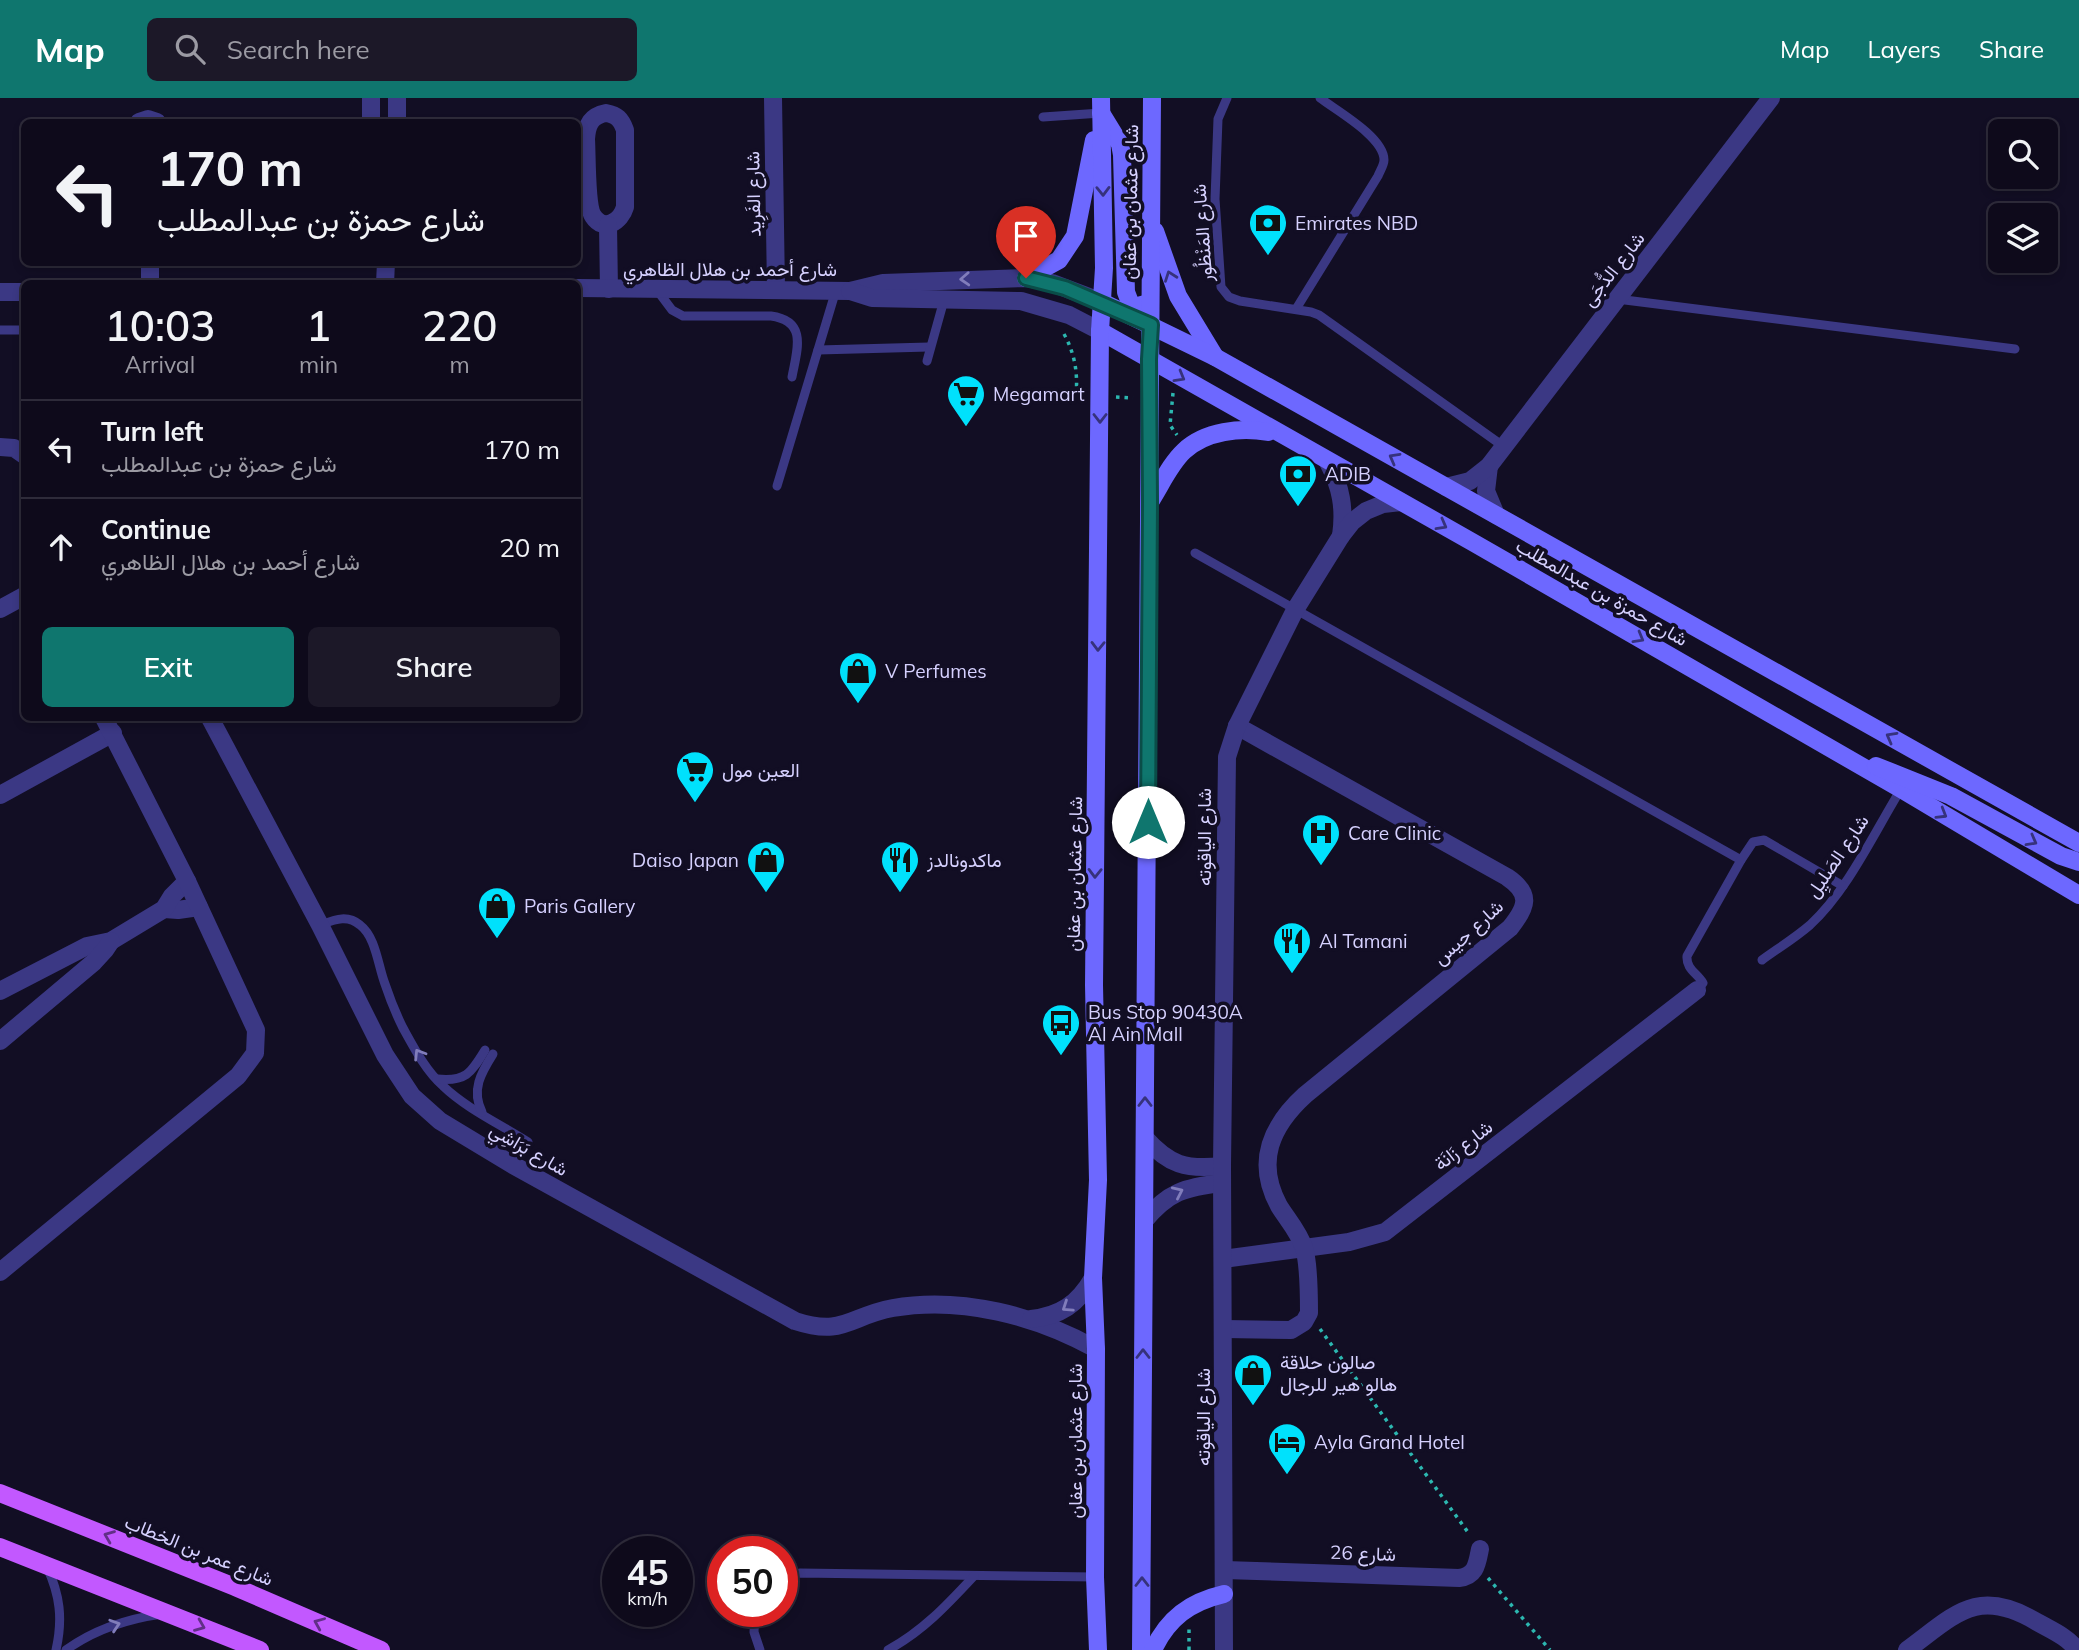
<!DOCTYPE html>
<html lang="en">
<head>
<meta charset="utf-8">
<style>
  body { margin:0; font-family:Mulish,Vazirmatn,sans-serif; background:#1c1828; color:#f1f3f6; height:100vh; display:flex; flex-direction:column; font-size:26px; white-space:nowrap }
  * { box-sizing:border-box; margin:0 }
  p { font-size:23px; color:#9b9aa3 }
  .icon { flex:none; width:38px; height:38px; fill:none; stroke:currentColor; stroke-width:2; stroke-linecap:round; stroke-linejoin:round }
  .map { position:relative; flex:1; overflow:hidden }
  .panel { position:absolute; left:21px; top:182px; width:560px; height:441px; display:flex; flex-direction:column; background:#0e0a1b; border-radius:10px; box-shadow:0 4px 10px #0003,0 0 0 2px #2e2b3a }
  .panel>* { flex:none }
  .top-card { position:absolute; left:21px; top:21px; width:560px; height:147px; border-radius:10px; box-shadow:0 4px 10px #0003,0 0 0 2px #2e2b3a; background:#0e0a1b; color:#f1f3f6; overflow:hidden }
  .buttons { position:absolute; left:1988px; top:21px; display:grid; gap:14px }
  .buttons a { display:grid; place-items:center; width:70px; height:70px; border-radius:10px; background:#0e0a1b; box-shadow:0 4px 10px #0003,0 0 0 2px #2e2b3a; font-size:35px }
  .speed { position:absolute; left:602px; top:1438px; display:flex; gap:14px; font-size:35px; font-weight:700; text-align:center }
  .speed>* { display:grid; place-content:center; width:91px; height:91px; border-radius:50%; background:#0e0a1b; box-shadow:0 4px 10px #0003,0 0 0 2px #2e2b3a; line-height:1 }
  .speed small { font-size:18px; font-weight:400 }
  .speed .limit { border:10px solid #d22; background:#fff; color:#111 }
  .pin { position:absolute; display:grid; place-items:center; width:60px; height:60px; color:#fff; margin:-72px -30px; border-radius:50% 50% 50% 0; rotate:-45deg; box-shadow:0 0 7px #0007 }
  .pin .icon { rotate:45deg }
  .me { position:absolute; width:77px; margin:-38px; rotate:0deg; stroke-linejoin:round; filter:drop-shadow(0 0 5px #0008) }
  .turn { display:flex; align-items:center; gap:24px; height:147px; padding:0 21px; font-size:32px }
  .turn .icon { width:91px; height:91px; stroke-width:2.5 }
  .turn b { display:block; font-size:49px; line-height:60px }
  .eta { display:flex; justify-content:space-evenly; align-items:center; height:119px; text-align:center }
  .eta b { font-size:42px; font-weight:600; line-height:49px }
  .cta { display:flex; gap:14px; margin-top:auto; padding:14px 21px }
  .cta a { flex:1; height:80px; border-radius:10px; background:#0f766e; color:#fff; font-size:28px; font-weight:600; line-height:80px; text-align:center }
  .cta a+a { background:#1c1828; color:#f1f3f6 }
  ul { padding:0; list-style:none }
  li { display:flex; align-items:center; gap:21px; height:98px; padding:0 21px; border-top:2px solid #2e2b3a }
  li div { flex:1 }
  li b { display:block; font-size:26px }
  li em { font-style:normal }
  header { display:flex; align-items:center; gap:42px; box-sizing:border-box; height:98px; padding:0 35px; background:#0f766e; color:#fff }
  header strong { font-size:33px }
  nav { display:flex; gap:38px; margin-inline-start:auto; font-size:24px }
  .search { width:490px; height:63px; background:#1c1828; display:flex; align-items:center; gap:18px; box-sizing:border-box; padding:0 24px; border-radius:10px; color:#9b9aa3; font-size:26px }
  .map>svg:first-child { display:block }
  .lines { fill:none; stroke-linecap:round; stroke-linejoin:round }
  .path { stroke:#2cb7b0; stroke-width:3.5; stroke-dasharray:3.5 5; stroke-linecap:butt }
  .lane { stroke:#3b3884; stroke-width:9 }
  .street { stroke:#3b3884; stroke-width:18 }
  .secondary { stroke:#6d68ff; stroke-width:18 }
  .primary { stroke:#c258ff; stroke-width:18 }
  .oneway { stroke:#36327c }
  .oneway2 { stroke:#817dbb }
  .oneway3 { stroke:#612f87 }
  .route-casing { stroke:#0a4d48; stroke-width:18 }
  .route { stroke:#0f766e; stroke-width:12 }
  .labels { text-anchor:middle; stroke-width:7; stroke-linejoin:round; paint-order:stroke }
  .street-label { font-size:19px; fill:#d6d1ff; stroke:#120e24 }
  .poi-label { font-size:19px; fill:#d6d1ff; stroke:#120e24; text-anchor:start }
</style>
</head>
<body>
<header>
<strong>Map</strong>
<div class="search"><svg class="icon" aria-label="search" viewBox="0 0 24 24"><circle cx="10" cy="10" r="6"/><path d="M15 15l6 6"/></svg>Search here</div>
<nav><a>Map</a><a>Layers</a><a>Share</a></nav>
</header>
<div class="map">
<svg width="2079" height="1552" viewBox="0 0 2079 1552">
  <rect width="100%" height="100%" fill="#120e24"/>
  <g class="lines">
    <!-- path -->
    <g class="path">
      <path d="M1064,236C1075,256 1078,275 1076,298H1084"/>
      <polyline points="1173,295 1170,327 1177,337"/>
      <polyline points="1116,299 1133,300"/>
      <polyline points="1320,1231 1470,1437"/>
      <polyline points="1488,1480 1550,1552"/>
      <polyline points="1189,1552 1189,1531"/>
    </g>
    <!-- lane -->
    <g class="lane">
      <polyline points="1227,0 1218,21 1215,101 1221,189 1229,199 1240,203 1311,214 1319,217 1503,348"/>
      <polyline points="1043,19 1101,15"/>
      <path d="M657,192L672,212L683,218H771C808,223 797,252 792,279"/>
      <polyline points="1617,201 2015,251"/>
      <path d="M1296,211L1378,78C1380,73 1384,67 1384,62C1384,39 1337,13 1320,0"/>
      <polyline points="0,232 24,232"/>
      <polyline points="818,252 929,249"/>
      <polyline points="927,263 944,202"/>
      <polyline points="777,388 836,192"/>
      <polyline points="1195,455 1741,762"/>
      <path d="M320,827C334,822 347,816 360,827C376,839 378,868 385,886C390,901 396,916 403,930C414,950 426,973 443,988C467,1011 500,1026 528,1044"/>
      <path d="M1762,862C1777,851 1795,840 1810,827C1848,792 1874,735 1901,691"/>
      <path d="M1697,892L1703,885C1697,875 1686,871 1687,858L1741,762L1753,744L1764,742L1843,788"/>
      <path d="M437,981C466,984 471,975 485,952"/>
      <path d="M482,1014C471,992 481,975 493,956"/>
      <path d="M47,1469C60,1497 63,1521 56,1552"/>
      <polyline points="782,1481 800,1475 1095,1479"/>
      <polyline points="755,1514 754,1534 760,1552"/>
      <path d="M66,1552C95,1531 126,1521 162,1516"/>
      <path d="M888,1552C923,1533 947,1507 974,1478"/>
    </g>
    <!-- street -->
    <g class="street">
      <polyline points="773,0 776,192"/>
      <path d="M606,15C617,17 621,21 625,32V109C621,123 604,135 593,118C586,108 587,56 586,41C587,26 591,18 606,15Z"/>
      <polyline points="139,24 148,21 157,24"/>
      <polyline points="371,24 371,0"/>
      <polyline points="397,24 397,0"/>
      <polyline points="608,127 609,191"/>
      <polyline points="150,186 150,164"/>
      <polyline points="385,186 386,164"/>
      <polyline points="578,190 850,193 883,185 1026,180 1052,185 1102,204"/>
      <polyline points="850,193 872,200 1021,203 1069,217 1100,233"/>
      <polyline points="0,194 24,194"/>
      <polyline points="0,349 14,350 24,357"/>
      <path d="M1328,364C1341,389 1345,410 1341,438"/>
      <polyline points="1489,368 1486,393 1496,417"/>
      <polyline points="1446,389 1470,383 1489,368 1771,0"/>
      <polyline points="0,511 24,498"/>
      <path d="M210,620L320,827L385,957L412,998L440,1023L513,1067L795,1223C844,1239 849,1218 893,1210C961,1198 1037,1218 1096,1251"/>
      <polyline points="0,697 113,635"/>
      <polyline points="164,811 178,812 199,809"/>
      <polyline points="0,893 87,848 111,843 164,811 172,798 187,783"/>
      <polyline points="0,943 94,864 105,852 111,843"/>
      <path d="M1145,1040C1169,1067 1186,1072 1222,1068"/>
      <path d="M1144,1123C1168,1094 1185,1089 1222,1085"/>
      <polyline points="1223,1161 1349,1144 1385,1134 1697,892"/>
      <polyline points="0,1174 238,978 255,955 256,932 187,783 104,620"/>
      <path d="M1031,1221C1060,1218 1078,1206 1093,1180"/>
      <path d="M1224,1231L1291,1232L1304,1224L1309,1215C1309,1198 1309,1166 1304,1150C1299,1134 1287,1121 1279,1108C1255,1064 1271,1028 1305,997L1510,830C1527,809 1532,796 1507,779L1237,628"/>
      <path d="M1225,1472L1459,1480C1476,1478 1477,1466 1480,1451"/>
      <polyline points="1224,1552 1222,1068 1227,659 1237,628 1295,512 1341,438 1352,424 1366,413 1383,406 1401,404"/>
      <path d="M1907,1552C1955,1517 1977,1488 2037,1524C2051,1532 2068,1539 2077,1552"/>
    </g>
    <!-- secondary -->
    <g class="secondary">
      <polyline points="1101,15 1120,46 1122,57 1126,194 1131,207 1138,208 1149,205"/>
      <polyline points="1155,133 1178,198 1215,259"/>
      <polyline points="1026,180 1059,162 1075,138 1094,42"/>
      <polyline points="1102,204 1215,259 2079,745"/>
      <polyline points="1100,233 1474,445 1901,691 2079,797"/>
      <path d="M1150,404C1161,387 1170,366 1184,353C1205,333 1241,329 1268,334"/>
      <polyline points="1876,668 1951,698 2061,758 2079,764"/>
      <polyline points="1098,1552 1095,1479 1096,1251 1093,1180 1098,1082 1094,887 1100,233 1104,170 1101,0"/>
      <polyline points="1141,1552 1152,0"/>
      <path d="M1153,1552C1168,1520 1190,1504 1224,1496"/>
    </g>
    <!-- primary -->
    <g class="primary">
      <polyline points="0,1395 235,1489 381,1552"/>
      <polyline points="0,1449 260,1552"/>
    </g>
  </g>
  <!-- one-way arrows -->
  <defs><path id="oneway-chevron" d="M-2-3.5L2.5 0L-2 3.5" fill="none" stroke-width="1.6" stroke-linecap="round" stroke-linejoin="round" transform="scale(1.75)"/></defs>
  <g class="oneway">
    <use href="#oneway-chevron" transform="translate(1103 93) rotate(89)"/>
    <use href="#oneway-chevron" transform="translate(1170 178) rotate(-110)"/>
    <use href="#oneway-chevron" transform="translate(1180 279) rotate(30)"/>
    <use href="#oneway-chevron" transform="translate(1100 320) rotate(90)"/>
    <use href="#oneway-chevron" transform="translate(1394 360) rotate(-151)"/>
    <use href="#oneway-chevron" transform="translate(1442 427) rotate(29)"/>
    <use href="#oneway-chevron" transform="translate(1639 540) rotate(30)"/>
    <use href="#oneway-chevron" transform="translate(1098 548) rotate(91)"/>
    <use href="#oneway-chevron" transform="translate(1891 639) rotate(-151)"/>
    <use href="#oneway-chevron" transform="translate(1942 716) rotate(31)"/>
    <use href="#oneway-chevron" transform="translate(2032 743) rotate(29)"/>
    <use href="#oneway-chevron" transform="translate(1095 775) rotate(91)"/>
    <use href="#oneway-chevron" transform="translate(1145 1004) rotate(-90)"/>
    <use href="#oneway-chevron" transform="translate(1143 1256) rotate(-90)"/>
    <use href="#oneway-chevron" transform="translate(1142 1484) rotate(-90)"/>
  </g>
  <g class="oneway2">
    <use href="#oneway-chevron" transform="translate(965 181) rotate(177)"/>
    <use href="#oneway-chevron" transform="translate(419 956) rotate(-122)"/>
    <use href="#oneway-chevron" transform="translate(1178 1094) rotate(-25)"/>
    <use href="#oneway-chevron" transform="translate(1067 1209) rotate(146)"/>
    <use href="#oneway-chevron" transform="translate(115 1527) rotate(-18)"/>
  </g>
  <g class="oneway3">
    <use href="#oneway-chevron" transform="translate(109 1438) rotate(-158)"/>
    <use href="#oneway-chevron" transform="translate(319 1525) rotate(-157)"/>
    <use href="#oneway-chevron" transform="translate(200 1528) rotate(22)"/>
  </g>
  <g class="lines">
    <defs>
      <polyline id="route" points="1026,180 1065,190 1151,227 1149,261 1150,404 1148,724"/>
    </defs>
    <!-- route casing -->
    <use href="#route" class="route-casing"/>
    <!-- route -->
    <use href="#route" class="route"/>
  </g>
  <!-- icons -->
  <defs>
    <symbol id="bank-pin" viewBox="-11 -11 22 30"><path d="M0 17L-7.5 6A9.5 9.5 0 1 1 7.5 6Z" fill="#00e1fc" stroke="#120e24"/><path d="M-6-4H6V4H-6ZM0-2.3a2.3 2.3 0 1 0 0 4.6a2.3 2.3 0 1 0 0-4.6Z" fill="#111"/></symbol>
    <symbol id="supermarket-pin" viewBox="-11 -11 22 30"><path d="M0 17L-7.5 6A9.5 9.5 0 1 1 7.5 6Z" fill="#00e1fc" stroke="#120e24"/><path d="M-6-5.5h2.5l.6 2H6L4.5 2H-2.5L-4.4-4H-6ZM-1.5 3.2a1.3 1.3 0 1 0 .1 0ZM3 3.2a1.3 1.3 0 1 0 .1 0Z" fill="#111"/></symbol>
    <symbol id="shop-pin" viewBox="-11 -11 22 30"><path d="M0 17L-7.5 6A9.5 9.5 0 1 1 7.5 6Z" fill="#00e1fc" stroke="#120e24"/><path d="M-5-2.5h2.3a2.7 3.5 0 0 1 5.4 0H5L5.5 6h-11ZM-1.5-2.5h3a1.5 2.3 0 0 0-3 0Z" fill="#111"/></symbol>
    <symbol id="hospital-pin" viewBox="-11 -11 22 30"><path d="M0 17L-7.5 6A9.5 9.5 0 1 1 7.5 6Z" fill="#00e1fc" stroke="#120e24"/><path d="M-5-5h3v3.5h4V-5h3V5h-3V1.5h-4V5h-3Z" fill="#111"/></symbol>
    <symbol id="restaurant-pin" viewBox="-11 -11 22 30"><path d="M0 17L-7.5 6A9.5 9.5 0 1 1 7.5 6Z" fill="#00e1fc" stroke="#120e24"/><path d="M-5-6h1v4h1v-4h1v4h1v-4h1v5L-1.5 .5V6h-2V.5L-5-1ZM5-6V6H3V1.5H1.5Q1.5-4 5-6Z" fill="#111"/></symbol>
    <symbol id="bus-pin" viewBox="-11 -11 22 30"><path d="M0 17L-7.5 6A9.5 9.5 0 1 1 7.5 6Z" fill="#00e1fc" stroke="#120e24"/><path d="M-5-6H5V4H4V6H2V4H-2V6H-4V4H-5ZM-3.5-4V0h7V-4ZM-3.5 1.2v1.5H-2V1.2ZM2 1.2v1.5H3.5V1.2Z" fill="#111"/></symbol>
    <symbol id="hotel-pin" viewBox="-11 -11 22 30"><path d="M0 17L-7.5 6A9.5 9.5 0 1 1 7.5 6Z" fill="#00e1fc" stroke="#120e24"/><path d="M-6-4.5h1.5V1H6V5H4.5V3h-9V5H-6ZM-4 0a1.8 1.8 0 1 1 3.6 0ZM.5 0V-2.5h3Q6-2.5 6 0Z" fill="#111"/></symbol>
  </defs>
  <g fill-rule="evenodd">
    <use href="#bank-pin" x="1246" y="103" width="44" height="60"/>
    <use href="#supermarket-pin" x="944" y="274" width="44" height="60"/>
    <use href="#bank-pin" x="1276" y="354" width="44" height="60"/>
    <use href="#shop-pin" x="836" y="551" width="44" height="60"/>
    <use href="#supermarket-pin" x="673" y="650" width="44" height="60"/>
    <use href="#hospital-pin" x="1299" y="713" width="44" height="60"/>
    <use href="#shop-pin" x="744" y="740" width="44" height="60"/>
    <use href="#restaurant-pin" x="878" y="740" width="44" height="60"/>
    <use href="#shop-pin" x="475" y="786" width="44" height="60"/>
    <use href="#restaurant-pin" x="1270" y="821" width="44" height="60"/>
    <use href="#bus-pin" x="1039" y="903" width="44" height="60"/>
    <use href="#shop-pin" x="1231" y="1253" width="44" height="60"/>
    <use href="#hotel-pin" x="1265" y="1322" width="44" height="60"/>
  </g>
  <g class="labels">
    <!-- street labels -->
    <g class="street-label">
      <text transform="translate(753 96) rotate(-91)" y="7">شارع الفَرِيد</text>
      <text transform="translate(1130 104) rotate(-89)" y="7">شارع عثمان بن عفان</text>
      <text transform="translate(1202 135) rotate(-94)" y="7">شارع المَنْظُور</text>
      <text x="730" y="178">شارع أحمد بن هلال الظاهري</text>
      <text transform="translate(1613 171) rotate(-52)" y="7">شارع الدُّجَى</text>
      <text transform="translate(1602 494) rotate(30)" y="7">شارع حمزة بن عبدالمطلب</text>
      <text transform="translate(1204 739) rotate(-90)" y="7">شارع الياقوته</text>
      <text transform="translate(1837 758) rotate(-56)" y="7">شارع الصَليِل</text>
      <text transform="translate(1074 776) rotate(-89)" y="7">شارع عثمان بن عفان</text>
      <text transform="translate(1468 834) rotate(-42)" y="7">شارع جيس</text>
      <text transform="translate(1463 1047) rotate(-38)" y="7">شارع زَانَة</text>
      <text transform="translate(529 1051) rotate(30)" y="7">شارع بَرَاشِي</text>
      <text transform="translate(1203 1319) rotate(-90)" y="7">شارع الياقوته</text>
      <text transform="translate(1075 1343) rotate(-90)" y="7">شارع عثمان بن عفان</text>
      <text transform="translate(199 1452) rotate(22)" y="7">شارع عمر بن الخطاب</text>
      <text transform="translate(1363 1455) rotate(2)" y="7">شارع 26</text>
    </g>
    <!-- poi labels -->
    <g class="poi-label">
      <text x="1295" y="132">Emirates NBD</text>
      <text x="993" y="303">Megamart</text>
      <text x="1325" y="383">ADIB</text>
      <text x="885" y="580">V Perfumes</text>
      <text x="722" y="679">العين مول</text>
      <text x="1348" y="742">Care Clinic</text>
      <text x="739" y="769" text-anchor="end">Daiso Japan</text>
      <text x="927" y="769">ماكدونالدز</text>
      <text x="524" y="815">Paris Gallery</text>
      <text x="1319" y="850">Al Tamani</text>
      <text x="1088" y="921">Bus Stop 90430A<tspan x="1088" dy="22">Al Ain Mall</tspan></text>
      <text x="1280" y="1271">صالون حلاقة<tspan x="1280" dy="22">هالو هير للرجال</tspan></text>
      <text x="1314" y="1351">Ayla Grand Hotel</text>
    </g>
  </g>
</svg>
<div class="buttons">
<a><svg class="icon" aria-label="search" viewBox="0 0 24 24"><circle cx="10" cy="10" r="6"/><path d="M15 15l6 6"/></svg></a>
<a><svg class="icon" aria-label="layers" viewBox="0 0 24 24"><path d="M12 4l9 5-9 5-9-5zM3 14l9 5 9-5"/></svg></a>
</div>
<div class="speed"><div>45<small>km/h</small></div><div class="limit">50</div></div>
<div class="pin" style="left:1026px;top:180px;background:#d93025"><svg class="icon" aria-label="arrive" viewBox="0 0 24 24"><path d="M6 21V4h12l-3 4 3 4H6"/></svg></div>
<svg class="me" style="left:1148px;top:724px" viewBox="-20 -20 40 40"><circle r="19" fill="#fff"/><path d="M0-13L10 11 0 6-10 11z" fill="#0f766e"/></svg>
<div class="top-card">
<div class="turn"><svg class="icon" aria-label="left" viewBox="0 0 24 24"><path d="M17 20v-9H6M10 6l-5 5 5 5"/></svg><div><b>170 m</b>شارع حمزة بن عبدالمطلب</div></div>
</div>
<section class="panel">
<div class="eta">
<div><b>10:03</b><p>Arrival</p></div>
<div><b>1</b><p>min</p></div>
<div><b>220</b><p>m</p></div>
</div>
<ul>
<li><svg class="icon" aria-label="left" viewBox="0 0 24 24"><path d="M17 20v-9H6M10 6l-5 5 5 5"/></svg><div><b>Turn left</b><p>شارع حمزة بن عبدالمطلب</p></div><em>170 m</em></li>
<li><svg class="icon" aria-label="ahead" viewBox="0 0 24 24"><path d="M12 20V5M6 11l6-6 6 6"/></svg><div><b>Continue</b><p>شارع أحمد بن هلال الظاهري</p></div><em>20 m</em></li>
</ul>
<div class="cta"><a>Exit</a><a>Share</a></div>
</section>
</div>
</body>
</html>
